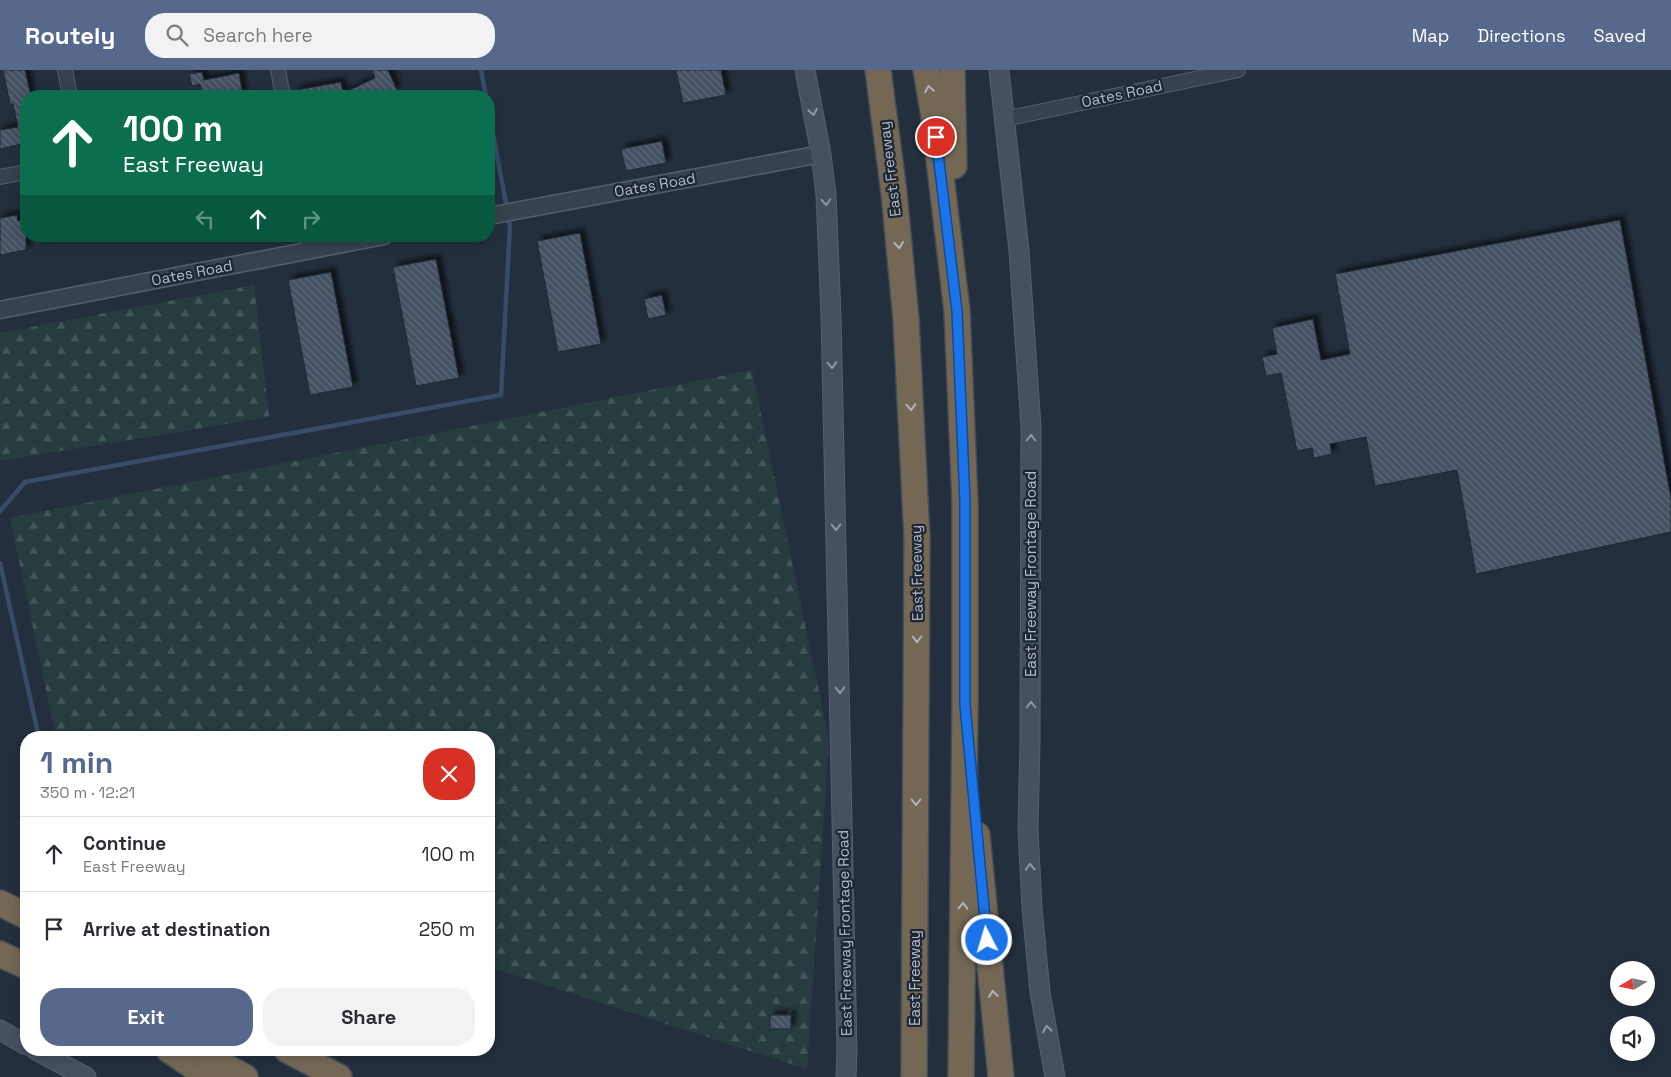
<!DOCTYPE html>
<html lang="en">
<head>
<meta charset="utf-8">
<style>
  body { margin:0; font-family:"Space Grotesk",sans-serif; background:#f2f2f3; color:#2b2b33; height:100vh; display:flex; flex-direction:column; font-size:19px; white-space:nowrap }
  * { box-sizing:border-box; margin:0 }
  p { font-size:16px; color:#7c7c81 }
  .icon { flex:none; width:28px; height:28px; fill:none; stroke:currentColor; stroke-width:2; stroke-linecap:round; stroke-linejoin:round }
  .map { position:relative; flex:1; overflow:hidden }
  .drawer { position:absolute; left:20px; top:661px; width:475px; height:325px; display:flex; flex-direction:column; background:#fff; border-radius:20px; box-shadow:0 2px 12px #0003 }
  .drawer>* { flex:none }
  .top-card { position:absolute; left:20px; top:20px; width:475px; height:152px; border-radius:20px; box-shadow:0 2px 12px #0003; background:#0b6e4f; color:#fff; overflow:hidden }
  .needle { width:32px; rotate:260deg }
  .fabs { position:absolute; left:1610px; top:891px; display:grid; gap:10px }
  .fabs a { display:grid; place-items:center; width:45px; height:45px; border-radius:50%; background:#fff; box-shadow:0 2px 12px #0003; font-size:25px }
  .pin { position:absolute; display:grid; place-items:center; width:42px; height:42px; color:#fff; margin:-21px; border:2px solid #fff; border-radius:50%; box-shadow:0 1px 5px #0007 }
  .me { position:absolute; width:55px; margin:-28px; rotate:355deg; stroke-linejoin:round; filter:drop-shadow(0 0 4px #0008) }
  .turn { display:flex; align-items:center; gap:18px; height:105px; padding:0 20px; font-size:22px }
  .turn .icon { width:65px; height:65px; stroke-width:2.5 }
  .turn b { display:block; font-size:35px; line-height:42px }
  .lanes { display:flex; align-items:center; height:48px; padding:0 20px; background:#0003; justify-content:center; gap:25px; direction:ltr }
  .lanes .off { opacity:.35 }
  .round { display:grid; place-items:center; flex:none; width:52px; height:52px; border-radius:20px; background:#f2f2f3 }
  .summary { display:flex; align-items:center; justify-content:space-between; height:85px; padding:0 20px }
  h1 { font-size:30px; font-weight:700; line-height:38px; color:#56698c }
  .action { display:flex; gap:10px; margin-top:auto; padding:10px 20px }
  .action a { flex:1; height:58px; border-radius:20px; background:#56698c; color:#fff; font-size:20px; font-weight:700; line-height:58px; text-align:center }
  .action a+a { background:#f2f2f3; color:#2b2b33 }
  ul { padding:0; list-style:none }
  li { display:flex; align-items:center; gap:15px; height:75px; padding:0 20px; border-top:1px solid #e1e1e2 }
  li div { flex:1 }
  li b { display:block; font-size:19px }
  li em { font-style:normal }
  header { display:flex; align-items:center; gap:30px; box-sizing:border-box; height:70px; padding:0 25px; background:#56698c; color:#fff }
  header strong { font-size:24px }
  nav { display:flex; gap:28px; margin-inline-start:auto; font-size:18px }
  .search { width:350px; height:45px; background:#f2f2f3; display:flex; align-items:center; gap:12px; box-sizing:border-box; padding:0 18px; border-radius:20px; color:#7c7c81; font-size:19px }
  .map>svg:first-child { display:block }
  .forest { fill:url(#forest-firs) }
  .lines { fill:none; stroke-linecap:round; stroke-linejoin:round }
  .stream { stroke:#394c67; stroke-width:4.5 }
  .building { fill:url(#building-back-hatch); stroke:#1f2835; filter:url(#shadow) }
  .minor-casing { stroke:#565f6c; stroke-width:16 }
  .tertiary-casing { stroke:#565f6c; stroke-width:19 }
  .secondary-casing { stroke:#565f6c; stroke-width:21 }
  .motorway-casing { stroke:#434c59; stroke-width:28 }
  .minor { stroke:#38414e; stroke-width:14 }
  .tertiary { stroke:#38414e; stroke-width:16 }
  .secondary { stroke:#465061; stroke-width:19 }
  .motorway { stroke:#746855; stroke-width:25 }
  .oneway { stroke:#aeb4bd }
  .oneway2 { stroke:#8e96a5 }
  .route-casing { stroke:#114b97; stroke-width:12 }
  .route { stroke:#1a73e8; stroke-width:9 }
  .labels { text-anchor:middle; stroke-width:4.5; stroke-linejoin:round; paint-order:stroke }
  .street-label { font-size:15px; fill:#b4bcc9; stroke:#1d2633 }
</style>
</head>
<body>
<header>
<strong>Routely</strong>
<div class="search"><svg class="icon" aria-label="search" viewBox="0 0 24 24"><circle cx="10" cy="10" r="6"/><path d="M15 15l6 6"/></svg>Search here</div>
<nav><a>Map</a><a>Directions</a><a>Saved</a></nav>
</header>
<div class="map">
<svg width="1671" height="1007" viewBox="0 0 1671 1007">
  <defs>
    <pattern id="forest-firs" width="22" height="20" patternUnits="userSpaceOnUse" patternTransform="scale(1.25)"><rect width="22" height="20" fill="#263c3f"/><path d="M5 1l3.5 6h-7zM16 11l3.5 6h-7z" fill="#435659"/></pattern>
    <pattern id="building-back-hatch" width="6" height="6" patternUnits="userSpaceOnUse" patternTransform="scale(1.25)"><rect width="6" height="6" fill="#455162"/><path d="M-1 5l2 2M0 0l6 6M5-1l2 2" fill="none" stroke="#5d6877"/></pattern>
    <filter id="shadow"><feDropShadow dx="4.5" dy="-4.5" stdDeviation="2.5" flood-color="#0009"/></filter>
  </defs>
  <rect width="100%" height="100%" fill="#242f3e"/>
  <!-- forest -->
  <g class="forest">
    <polygon points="254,215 269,347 0,391 0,263"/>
    <polygon points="752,300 829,670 807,999 489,897 489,668 56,667 10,448"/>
  </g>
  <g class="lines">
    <!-- stream -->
    <g class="stream">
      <polyline points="481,0 486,26"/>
      <polyline points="489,42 507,139"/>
      <polyline points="0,441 25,412 501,325 510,155 508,146"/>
      <polyline points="0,493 39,668"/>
    </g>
  </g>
  <!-- building -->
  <g class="building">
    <polygon points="3,0 25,0 31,26 26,26 26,73 0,79 0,60 18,57 13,34 10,34"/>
    <polygon points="372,0 388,0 397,20 383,26 296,26 296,20 341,12 343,23 375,8"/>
    <polygon points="676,0 721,0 726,25 683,33"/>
    <polygon points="202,2 204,10 239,3 243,26 203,26 200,14 192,16 189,4"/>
    <polygon points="662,71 666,93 626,101 621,79"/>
    <polygon points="17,145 18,151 26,150 26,180 0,185 0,148"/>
    <polygon points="1620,150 1671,428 1671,462 1476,504 1457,400 1375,416 1366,367 1330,374 1332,384 1314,388 1312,378 1297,381 1281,303 1266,306 1262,287 1277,284 1272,258 1313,249 1321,290 1350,284 1335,204"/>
    <polygon points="580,163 601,274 558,282 537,171"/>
    <polygon points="436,189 459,308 416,316 393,197"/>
    <polygon points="331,202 353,317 310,325 288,210"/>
    <polygon points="662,225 666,245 648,249 644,229"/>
    <rect x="770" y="945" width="21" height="14"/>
  </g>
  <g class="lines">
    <defs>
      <g id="minor">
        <polyline points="65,0 70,26"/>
        <polyline points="278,0 283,26"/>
        <polyline points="1005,49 1238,0"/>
        <polyline points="0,107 26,102"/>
        <polyline points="307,166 309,181"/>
      </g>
      <g id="tertiary">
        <polyline points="489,146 821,84"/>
        <polyline points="0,240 384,166"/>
      </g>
      <g id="secondary">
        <polyline points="805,0 821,84 826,124 831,246 847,981 846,1007"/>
        <polyline points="999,0 1019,181 1031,357 1030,671 1028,760 1032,838 1040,922 1055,1007"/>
        <polyline points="0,960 26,975"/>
        <polyline points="36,980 86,1007"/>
      </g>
      <g id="motorway">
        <polyline points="878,0 894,123 906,249 917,468 914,1007"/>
        <polyline points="926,0 934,47 957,241 965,432 965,635 961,1007"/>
        <polyline points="952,0 954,96"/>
        <polyline points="977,765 1001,1007"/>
        <polyline points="0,833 26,846"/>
        <polyline points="0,884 26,896"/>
        <polyline points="169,980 206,1005"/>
        <polyline points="195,980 245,1007"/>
        <polyline points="287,980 339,1007"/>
      </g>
    </defs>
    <!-- minor casing -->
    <use href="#minor" class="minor-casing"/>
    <!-- tertiary casing -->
    <use href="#tertiary" class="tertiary-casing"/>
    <!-- secondary casing -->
    <use href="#secondary" class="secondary-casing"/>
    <!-- motorway casing -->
    <use href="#motorway" class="motorway-casing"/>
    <!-- minor -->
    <use href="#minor" class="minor"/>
    <!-- tertiary -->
    <use href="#tertiary" class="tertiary"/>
    <!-- secondary -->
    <use href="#secondary" class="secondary"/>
    <!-- motorway -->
    <use href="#motorway" class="motorway"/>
  </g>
  <!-- one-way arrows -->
  <defs><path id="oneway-chevron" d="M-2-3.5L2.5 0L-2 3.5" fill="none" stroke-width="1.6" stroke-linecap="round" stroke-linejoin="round" transform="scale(1.25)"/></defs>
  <g class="oneway">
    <use href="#oneway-chevron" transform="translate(929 19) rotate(-100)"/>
    <use href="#oneway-chevron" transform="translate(899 175) rotate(84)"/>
    <use href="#oneway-chevron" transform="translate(911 337) rotate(87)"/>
    <use href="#oneway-chevron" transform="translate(917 569) rotate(90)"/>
    <use href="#oneway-chevron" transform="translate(916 732) rotate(90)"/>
    <use href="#oneway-chevron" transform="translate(963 836) rotate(-89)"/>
    <use href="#oneway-chevron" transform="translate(993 924) rotate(-96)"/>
  </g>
  <g class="oneway2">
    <use href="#oneway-chevron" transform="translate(813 42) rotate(80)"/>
    <use href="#oneway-chevron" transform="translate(826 132) rotate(87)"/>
    <use href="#oneway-chevron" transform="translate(832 295) rotate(89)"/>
    <use href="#oneway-chevron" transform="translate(1031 368) rotate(-90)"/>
    <use href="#oneway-chevron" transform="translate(836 457) rotate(89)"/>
    <use href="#oneway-chevron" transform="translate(840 620) rotate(89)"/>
    <use href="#oneway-chevron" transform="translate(1031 635) rotate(-90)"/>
    <use href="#oneway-chevron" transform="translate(1030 797) rotate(-93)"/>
    <use href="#oneway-chevron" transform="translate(1047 959) rotate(-100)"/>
  </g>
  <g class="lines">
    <defs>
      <polyline id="route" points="936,67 957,241 965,432 965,635 987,870"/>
    </defs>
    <!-- route casing -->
    <use href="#route" class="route-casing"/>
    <!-- route -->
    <use href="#route" class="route"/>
  </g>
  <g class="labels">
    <!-- street labels -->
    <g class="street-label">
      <text transform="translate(1122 24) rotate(-12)" y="5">Oates Road</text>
      <text transform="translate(890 99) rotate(-97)" y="5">East Freeway</text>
      <text transform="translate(655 115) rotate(-10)" y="5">Oates Road</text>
      <text transform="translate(192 203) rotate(-11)" y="5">Oates Road</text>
      <text transform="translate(917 503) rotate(-91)" y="5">East Freeway</text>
      <text transform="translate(1031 504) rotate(-90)" y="5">East Freeway Frontage Road</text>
      <text transform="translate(845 863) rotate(-91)" y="5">East Freeway Frontage Road</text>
      <text transform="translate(915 908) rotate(-90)" y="5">East Freeway</text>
    </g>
  </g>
</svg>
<div class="fabs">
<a><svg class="needle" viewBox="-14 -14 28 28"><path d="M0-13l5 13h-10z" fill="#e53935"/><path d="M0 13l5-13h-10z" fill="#7c7c81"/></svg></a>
<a><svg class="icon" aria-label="sound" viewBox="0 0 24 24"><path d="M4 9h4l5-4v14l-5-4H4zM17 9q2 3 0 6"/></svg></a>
</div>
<div class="pin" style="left:936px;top:67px;background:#d93025"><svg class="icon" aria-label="arrive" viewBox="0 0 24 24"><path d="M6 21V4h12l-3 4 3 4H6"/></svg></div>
<svg class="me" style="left:987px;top:870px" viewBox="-20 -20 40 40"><circle r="17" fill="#1a73e8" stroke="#fff" stroke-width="3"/><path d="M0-11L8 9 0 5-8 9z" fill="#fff"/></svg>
<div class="top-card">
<div class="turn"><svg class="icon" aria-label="ahead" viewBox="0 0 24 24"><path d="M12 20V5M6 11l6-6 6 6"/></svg><div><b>100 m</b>East Freeway</div></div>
<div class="lanes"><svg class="icon off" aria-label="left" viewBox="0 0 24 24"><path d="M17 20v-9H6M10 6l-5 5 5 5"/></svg><svg class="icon" aria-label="ahead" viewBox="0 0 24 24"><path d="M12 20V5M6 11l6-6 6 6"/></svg><svg class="icon off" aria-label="right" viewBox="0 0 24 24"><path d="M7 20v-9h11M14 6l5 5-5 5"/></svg></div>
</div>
<section class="drawer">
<div class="summary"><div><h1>1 min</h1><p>350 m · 12:21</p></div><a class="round" style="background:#d93025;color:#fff"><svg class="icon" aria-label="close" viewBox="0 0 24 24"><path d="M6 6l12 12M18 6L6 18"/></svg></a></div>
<ul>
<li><svg class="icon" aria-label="ahead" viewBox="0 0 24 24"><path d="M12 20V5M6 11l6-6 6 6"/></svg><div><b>Continue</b><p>East Freeway</p></div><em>100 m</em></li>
<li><svg class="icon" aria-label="arrive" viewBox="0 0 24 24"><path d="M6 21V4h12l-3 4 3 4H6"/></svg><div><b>Arrive at destination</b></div><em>250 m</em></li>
</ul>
<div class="action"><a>Exit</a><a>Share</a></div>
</section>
</div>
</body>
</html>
